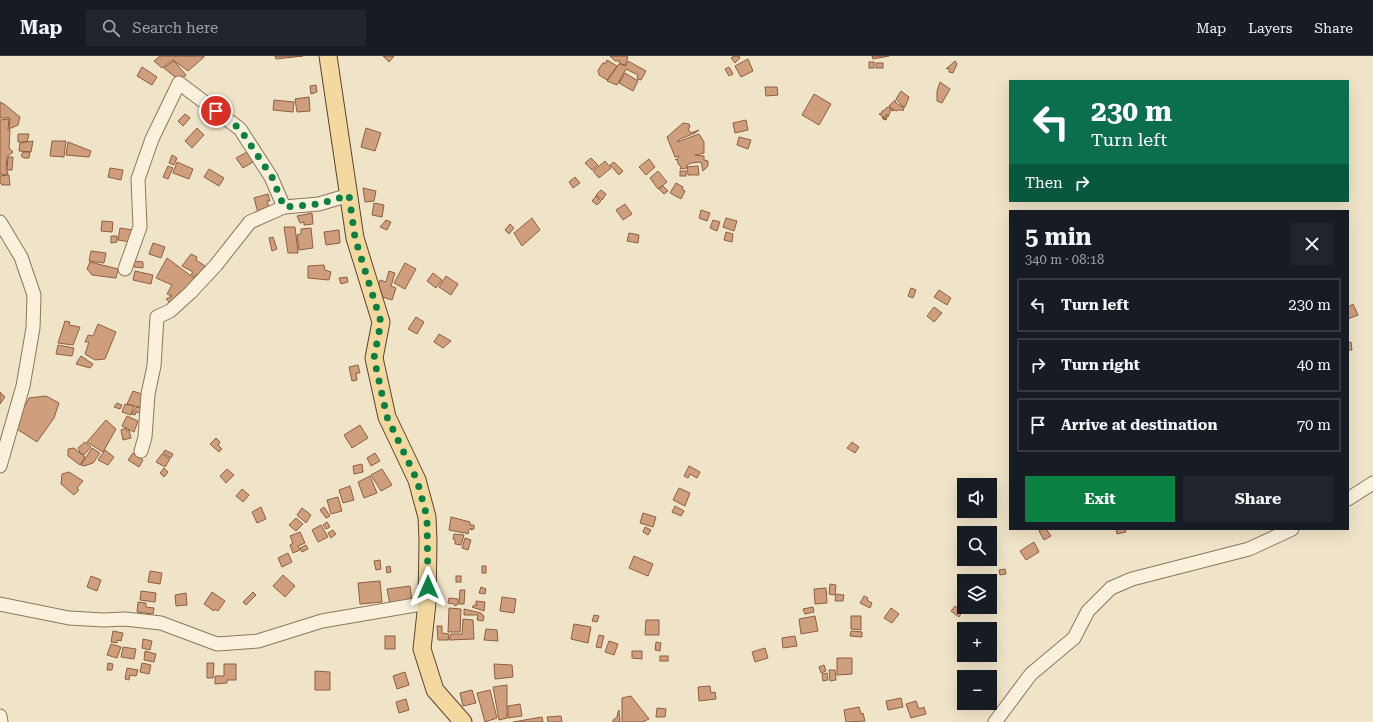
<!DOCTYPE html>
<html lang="en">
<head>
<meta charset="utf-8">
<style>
  body { margin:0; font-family:"Roboto Serif",serif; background:#20242c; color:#f1f3f6; height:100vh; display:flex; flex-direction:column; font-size:15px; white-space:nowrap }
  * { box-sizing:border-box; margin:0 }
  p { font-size:13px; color:#9ea1a6 }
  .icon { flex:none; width:22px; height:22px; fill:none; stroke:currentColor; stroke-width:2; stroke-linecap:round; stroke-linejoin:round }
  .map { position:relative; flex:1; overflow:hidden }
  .sheet { position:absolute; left:1009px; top:154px; width:340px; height:320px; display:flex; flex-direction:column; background:#171b24; border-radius:0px; box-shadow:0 4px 16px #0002 }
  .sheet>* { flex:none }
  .top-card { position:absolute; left:1009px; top:24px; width:340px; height:122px; border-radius:0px; box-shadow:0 4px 16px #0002; background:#0b6e4f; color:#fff; overflow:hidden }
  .fabs { position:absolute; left:957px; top:422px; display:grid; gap:8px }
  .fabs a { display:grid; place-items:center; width:40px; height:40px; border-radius:0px; background:#171b24; box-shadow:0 4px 16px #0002; font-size:20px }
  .pin { position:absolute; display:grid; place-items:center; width:34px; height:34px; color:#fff; margin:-17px; border:2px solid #fff; border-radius:50%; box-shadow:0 1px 4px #0007 }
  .me { position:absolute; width:44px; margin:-22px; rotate:0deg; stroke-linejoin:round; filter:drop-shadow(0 0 3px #0008) }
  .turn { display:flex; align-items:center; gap:14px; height:84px; padding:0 16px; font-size:18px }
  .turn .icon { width:52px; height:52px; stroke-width:2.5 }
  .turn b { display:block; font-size:28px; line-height:34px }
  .then { display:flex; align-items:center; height:38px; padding:0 16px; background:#0003; gap:8px; font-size:15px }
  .round { display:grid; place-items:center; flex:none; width:42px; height:42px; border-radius:0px; background:#20242c }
  .summary { display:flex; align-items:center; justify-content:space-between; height:68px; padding:0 16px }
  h1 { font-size:24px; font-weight:700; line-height:30px }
  .action { display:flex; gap:8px; margin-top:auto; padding:8px 16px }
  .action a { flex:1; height:46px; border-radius:0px; background:#0b8043; color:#fff; font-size:16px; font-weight:700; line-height:46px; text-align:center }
  .action a+a { background:#20242c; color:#f1f3f6 }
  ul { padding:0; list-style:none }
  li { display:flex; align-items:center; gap:12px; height:54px; margin:0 8px 6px; padding:0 8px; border:2px solid #363941; border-radius:0px }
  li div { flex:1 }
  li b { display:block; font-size:15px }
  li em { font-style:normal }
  header { display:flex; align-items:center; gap:24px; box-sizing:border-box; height:56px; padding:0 20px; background:#171b24; border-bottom:1px solid #363941 }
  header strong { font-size:19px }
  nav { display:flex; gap:22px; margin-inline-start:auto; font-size:14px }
  .search { width:280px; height:36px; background:#20242c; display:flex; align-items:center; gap:10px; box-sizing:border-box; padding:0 14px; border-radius:0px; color:#9ea1a6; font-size:15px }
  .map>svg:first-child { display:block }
  .building { fill:#cf9f7d; stroke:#8d5f41 }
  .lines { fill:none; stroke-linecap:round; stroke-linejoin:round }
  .minor-casing { stroke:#8d765c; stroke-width:15 }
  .major-casing { stroke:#5b4430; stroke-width:19 }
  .minor { stroke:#faf1dc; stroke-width:13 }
  .major { stroke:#f3d9a0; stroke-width:17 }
  .route { stroke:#0b8043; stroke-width:7; stroke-dasharray:0 12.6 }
</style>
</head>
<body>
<header>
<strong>Map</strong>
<div class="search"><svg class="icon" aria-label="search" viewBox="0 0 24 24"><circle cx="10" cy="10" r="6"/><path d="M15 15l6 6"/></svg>Search here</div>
<nav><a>Map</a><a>Layers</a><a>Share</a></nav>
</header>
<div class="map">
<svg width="1373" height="666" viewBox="0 0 1373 666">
  <rect width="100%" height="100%" fill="#f0e4c8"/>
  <!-- building -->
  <g class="building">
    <polygon points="160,0 204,0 204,1 188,15 173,4 162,12 154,5"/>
    <polygon points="275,0 303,0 276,3"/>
    <polygon points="383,0 394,0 389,6"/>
    <polygon points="610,0 626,0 628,1 625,9 619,7 620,5 615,5"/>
    <polygon points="734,0 739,0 740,2 735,7 731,2"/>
    <polygon points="872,0 889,0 873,3"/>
    <polygon points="748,3 753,15 741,21 735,10"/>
    <polygon points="607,4 617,10 607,24 599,19 598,14 603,7 606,7"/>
    <polygon points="174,5 186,19 180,25 164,12"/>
    <polygon points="628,5 646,15 641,24 637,23 638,19 626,13 617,29 607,25 619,8 626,10"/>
    <polygon points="955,5 957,8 953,17 949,16 949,12 946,13"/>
    <rect x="869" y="6" width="5" height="6"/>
    <rect x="876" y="7" width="7" height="5"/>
    <polygon points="142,11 157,21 152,29 137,20"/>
    <polygon points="729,11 733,18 729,20 725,13"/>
    <polygon points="625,17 638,25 633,35 619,27"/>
    <polygon points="940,26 950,33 942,47 937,45 937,35"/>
    <polygon points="316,29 317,36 311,38 310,30"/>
    <polygon points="765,31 777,31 778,39 766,40"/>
    <polygon points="901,35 909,41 905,51 903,51 896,43"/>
    <polygon points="814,38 831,48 819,69 802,59"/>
    <polygon points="309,41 310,55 297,56 295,43"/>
    <polygon points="274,44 294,46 293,56 273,54"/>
    <polygon points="895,44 896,47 904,52 903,55 902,54 898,54 897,55 894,54 889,50"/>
    <polygon points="0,46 4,48 20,61 18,69 9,73 10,62 0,62"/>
    <polygon points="889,51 894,54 892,55 890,53 890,56 888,61 886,60 887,58 886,61 887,63 885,64 885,62 885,64 883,63 885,61 883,61 883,63 882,60 879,58 882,57 882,55 885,54 886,52"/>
    <polygon points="185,58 190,62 183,70 178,65"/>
    <polygon points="9,63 8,74 10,74 9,92 13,96 7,101 6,112 8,118 1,119 1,117 0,118 0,64"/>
    <polygon points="746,64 748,74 735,77 733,67"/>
    <polygon points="683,67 689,68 690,71 688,73 691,77 699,74 695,77 680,83 677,86 699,78 704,86 704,97 695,99 704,100 704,104 708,105 708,110 703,115 701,106 691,107 687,109 687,112 680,113 681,111 678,108 678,105 675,103 677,104 679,100 675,101 667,81"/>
    <polygon points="197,72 204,79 192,92 185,85"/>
    <polygon points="366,72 381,77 375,95 361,91"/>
    <polygon points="18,78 29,78 27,86 18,86"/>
    <polygon points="739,81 751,84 748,93 737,89"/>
    <polygon points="33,85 31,96 19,95 20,87"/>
    <polygon points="52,85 66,85 64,101 50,100"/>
    <polygon points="68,86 91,95 89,101 66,99"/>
    <polygon points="23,96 30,96 29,102 24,102 21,100"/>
    <polygon points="247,96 253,106 243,112 236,102"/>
    <polygon points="172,99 177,102 174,109 169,107"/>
    <polygon points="8,101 13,101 12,114 7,114"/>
    <polygon points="591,102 598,109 592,114 585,107"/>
    <polygon points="649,103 655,111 646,119 639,111"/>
    <polygon points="605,105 611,112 599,122 593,115"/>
    <polygon points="177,106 193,113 189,123 173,117"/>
    <polygon points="614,106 623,115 619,119 610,109"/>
    <polygon points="168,110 173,112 168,123 163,121"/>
    <polygon points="698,110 699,119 688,119 687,111"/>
    <polygon points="110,112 123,114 121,124 108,121"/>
    <polygon points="209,113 224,122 219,130 204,121"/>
    <polygon points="658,115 667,126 658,133 650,122"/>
    <rect x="680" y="115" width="6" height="5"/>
    <polygon points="9,119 10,129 2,129 0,127 0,120"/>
    <polygon points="575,121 580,127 573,132 569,126"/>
    <polygon points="676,127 683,131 682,133 685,135 681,143 670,137"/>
    <polygon points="663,130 668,135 664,138 659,133"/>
    <polygon points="363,132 376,135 374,145 365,146"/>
    <polygon points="601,134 606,138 602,144 596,139"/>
    <polygon points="268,138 270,145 267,145 269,151 265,152 265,155 258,157 254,142"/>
    <polygon points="596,140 601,145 597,149 592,145"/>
    <polygon points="374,147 384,149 382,161 372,159"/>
    <polygon points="625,148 632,158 623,164 616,154"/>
    <polygon points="701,154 710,157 707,165 699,162"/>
    <polygon points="312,157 313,168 304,169 304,166 300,167 297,160"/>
    <polygon points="532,162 540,174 522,190 514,177"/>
    <polygon points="726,162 737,165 734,175 723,171"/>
    <polygon points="386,164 391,166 387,174 380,171"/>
    <polygon points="713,164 720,166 717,175 710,172"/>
    <polygon points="102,165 113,166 112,176 101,175"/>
    <polygon points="510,168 514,172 509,178 505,174"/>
    <polygon points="284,171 295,171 298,197 288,197"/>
    <polygon points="120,172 133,174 131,186 118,184"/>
    <polygon points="311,172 313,192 299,194 297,179 301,178 301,173"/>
    <polygon points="339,174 340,187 326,189 324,176"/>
    <polygon points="726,176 733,178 732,186 724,184"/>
    <polygon points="629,177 639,179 638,187 627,185"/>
    <polygon points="111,180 117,180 117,186 111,187"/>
    <polygon points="273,181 277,193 272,195 269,182"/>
    <polygon points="153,187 165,191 161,202 149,198"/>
    <polygon points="91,195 106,197 104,207 89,205"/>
    <polygon points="191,198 197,201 196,204 205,210 199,218 197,218 195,221 191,218 193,216 182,210"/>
    <polygon points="167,202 198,225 171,248 166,243 172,240 167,238 172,229 156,222"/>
    <polygon points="134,205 143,206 143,212 134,211"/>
    <polygon points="90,206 118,213 116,222 92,219 87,213"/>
    <polygon points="405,207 416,213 405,233 394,227"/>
    <polygon points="324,209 325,214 331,216 329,224 308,222 308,210"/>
    <polygon points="135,215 153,219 151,228 133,224"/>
    <polygon points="389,215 395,217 391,230 396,232 392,244 376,239 380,224 386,226"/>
    <polygon points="433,217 442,224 436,232 427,225"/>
    <polygon points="446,220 458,228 451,239 439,231"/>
    <polygon points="347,221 348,226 341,228 339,222"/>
    <polygon points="911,232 916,234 913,242 908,240"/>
    <polygon points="939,234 951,242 947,249 934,241"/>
    <polygon points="1353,248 1358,259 1348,263 1348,251"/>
    <polygon points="934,251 942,257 934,266 927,260"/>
    <polygon points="416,261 424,266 417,278 408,273"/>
    <polygon points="65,265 70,266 69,269 80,271 73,289 58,287"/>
    <polygon points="98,268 116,276 105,303 95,304 85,298 89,286 85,286 88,279 93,280"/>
    <polygon points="439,278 451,285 443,292 434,286"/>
    <polygon points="1351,286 1352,294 1348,294 1348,287"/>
    <polygon points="58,289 74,292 72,300 56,298"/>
    <polygon points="81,300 93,308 90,312 76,308"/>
    <polygon points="358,309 360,317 356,317 357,324 352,325 349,311"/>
    <polygon points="133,335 147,340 143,352 127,348"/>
    <polygon points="0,336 5,341 0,348"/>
    <polygon points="46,340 59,347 54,362 37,386 14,371 29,342"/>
    <polygon points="117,347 122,349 120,353 114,351"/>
    <polygon points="125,348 134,350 131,359 122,356"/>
    <polygon points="136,351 142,352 140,357 136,356 135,359 132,358"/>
    <polygon points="127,360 138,365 134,376 122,370"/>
    <polygon points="106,364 116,373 103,396 87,386"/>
    <polygon points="360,369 368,382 352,392 344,379"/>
    <polygon points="126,372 127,375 129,374 131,382 123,384 121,374"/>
    <polygon points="216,382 220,386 218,389 222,393 219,396 210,388"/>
    <polygon points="85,386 91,391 84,399 79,396 80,395 78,392"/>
    <polygon points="852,386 859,391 855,397 847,392"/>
    <polygon points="74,392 85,401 80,409 68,400 68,393"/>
    <polygon points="92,392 100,397 93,407 84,410 81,409"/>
    <polygon points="105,394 114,401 108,409 98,404"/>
    <polygon points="165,394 173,398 171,402 163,397"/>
    <polygon points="133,397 143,404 139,411 128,404"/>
    <polygon points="375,397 380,405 371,410 367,402"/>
    <polygon points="162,398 170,403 165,411 156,406"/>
    <polygon points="362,408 363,416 354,418 353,410"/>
    <polygon points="689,410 700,416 697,422 690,418 688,422 684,420"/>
    <polygon points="164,412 168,416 164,421 160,417"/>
    <polygon points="227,413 234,419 226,427 220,420"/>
    <polygon points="382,413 392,429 381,435 371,419"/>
    <polygon points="69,416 83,425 77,432 79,434 74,439 61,428 62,418"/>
    <polygon points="370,420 377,437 364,442 358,426"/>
    <polygon points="350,430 354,444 343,447 339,434"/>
    <polygon points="679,432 690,437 685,450 673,444"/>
    <polygon points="242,433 249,439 243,446 236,440"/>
    <polygon points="338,441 342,455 331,458 327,444"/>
    <polygon points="675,450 684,455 681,460 672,456"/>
    <polygon points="261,451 266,463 257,467 252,456"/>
    <polygon points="324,451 330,460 326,462 320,454"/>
    <polygon points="302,452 311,459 306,467 297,459"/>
    <polygon points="643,457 656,461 653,471 640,467"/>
    <polygon points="451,461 470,466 470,469 474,469 474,473 471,474 471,472 468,475 469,477 466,478 465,476 464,477 449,474"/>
    <polygon points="296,462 303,468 296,475 289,469"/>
    <polygon points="327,466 330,471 326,473 323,469"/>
    <polygon points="321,469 328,481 318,486 312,474"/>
    <polygon points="645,471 651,474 648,479 643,476"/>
    <polygon points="1042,473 1046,473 1051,480 1044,484 1039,475"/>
    <polygon points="1116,473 1125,473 1126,476 1117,478"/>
    <polygon points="333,474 336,478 331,482 328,477"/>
    <polygon points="300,476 305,487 298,490 300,494 293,497 290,489 293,487 290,480"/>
    <polygon points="454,478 464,479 461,489 455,488 455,483 453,483"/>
    <polygon points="465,482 471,484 468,494 462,492"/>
    <polygon points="1034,486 1039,496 1026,504 1020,495"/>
    <polygon points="306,489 308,493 302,496 300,492"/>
    <polygon points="288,497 292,506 282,511 278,502"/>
    <polygon points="634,500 653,508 648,520 629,512"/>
    <polygon points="380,504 381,513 376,514 374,505"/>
    <polygon points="390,510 391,516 387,517 386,511"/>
    <rect x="482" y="510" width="4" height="7"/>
    <polygon points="1005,513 1006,518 1000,519 999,514"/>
    <polygon points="150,515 162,517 160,528 148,526"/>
    <polygon points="283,519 295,530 285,541 273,530"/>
    <polygon points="91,520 101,524 97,535 87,531"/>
    <rect x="456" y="520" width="5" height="6"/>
    <polygon points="380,525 382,546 360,548 358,527"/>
    <polygon points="830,528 836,529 835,539 829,538"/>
    <polygon points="410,530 412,546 390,549 387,533"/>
    <polygon points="481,531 486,533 485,538 479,537"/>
    <polygon points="826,532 827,547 815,548 814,533"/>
    <polygon points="460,534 465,534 464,548 459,548"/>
    <polygon points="141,535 156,537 155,546 140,544"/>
    <polygon points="212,536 225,545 218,555 215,553 214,555 204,548"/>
    <polygon points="253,536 256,539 246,549 243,546"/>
    <polygon points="186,537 187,549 176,550 175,539"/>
    <polygon points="836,538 844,539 843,545 835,545"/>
    <polygon points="864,540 868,542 867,544 872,547 870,552 860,547"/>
    <polygon points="502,541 516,543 514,557 500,555"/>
    <polygon points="449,542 458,543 458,548 455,550 454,548 448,547"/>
    <polygon points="476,545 485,546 484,555 472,551 474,549 477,549 477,548 476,548"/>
    <polygon points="138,546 146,547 146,551 154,552 153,558 137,556"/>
    <polygon points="955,550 962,556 959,561 951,555"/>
    <polygon points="813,551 814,556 805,558 803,553"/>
    <polygon points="449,552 461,553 460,576 448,576"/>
    <polygon points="891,552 899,558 892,567 884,562"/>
    <polygon points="464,553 481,557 484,560 483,565 477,564 478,559 464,559"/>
    <polygon points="594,559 599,560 597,566 592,565"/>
    <polygon points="815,560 818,575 801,578 799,563"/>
    <polygon points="851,560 861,560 861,574 851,573"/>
    <polygon points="463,563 473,564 474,583 449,584 451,578 462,578"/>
    <polygon points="646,564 659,564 659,579 645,579"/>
    <polygon points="574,568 591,571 588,587 571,583"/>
    <polygon points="437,570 442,570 442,577 449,578 448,584 438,584"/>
    <polygon points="486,573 497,574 498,585 484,584"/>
    <polygon points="113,575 123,577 121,585 117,584 117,587 111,586"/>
    <polygon points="851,575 862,576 862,581 850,580"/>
    <polygon points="599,579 604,580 601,592 596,591"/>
    <rect x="385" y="580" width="10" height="13"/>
    <polygon points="795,580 797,590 783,592 782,582"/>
    <polygon points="143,583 152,585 150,594 142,592"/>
    <polygon points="609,585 618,588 614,599 605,596"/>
    <polygon points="656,586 661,587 660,595 655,594"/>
    <polygon points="111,588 121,591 117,602 107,599"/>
    <polygon points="123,591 136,593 134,603 121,601"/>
    <polygon points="765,592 768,602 755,606 752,596"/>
    <polygon points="145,595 156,598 154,606 144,604"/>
    <polygon points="632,595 642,595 642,603 632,602"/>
    <rect x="660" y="600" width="8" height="5"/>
    <polygon points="837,602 852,602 852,618 837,619"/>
    <polygon points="108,607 113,608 112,614 107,614"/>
    <polygon points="142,607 151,609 149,618 140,616"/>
    <polygon points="207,607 214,607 213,622 207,622"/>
    <polygon points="224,608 236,608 236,624 227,624 227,627 215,628 215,620 224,620"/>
    <polygon points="494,608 512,609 513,621 495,623"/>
    <polygon points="824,609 826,615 821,617 819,611"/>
    <polygon points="127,612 138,614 136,620 130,619 129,624 125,623"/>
    <polygon points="829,614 835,614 836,624 830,625"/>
    <polygon points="315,615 330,616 330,634 315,634"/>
    <polygon points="405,616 409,629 397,633 393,620"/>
    <polygon points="827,617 828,624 823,625 822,618"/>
    <polygon points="507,629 507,662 499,664 493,631"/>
    <polygon points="710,630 711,637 715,636 716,643 699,645 698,631"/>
    <polygon points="472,634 476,647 463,650 460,637"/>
    <polygon points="490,634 497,662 485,666 477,637"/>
    <polygon points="631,640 649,663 642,666 622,666 622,642"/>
    <polygon points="901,642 903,651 888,654 886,645"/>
    <polygon points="406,643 409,654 399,657 396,646"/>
    <polygon points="916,645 919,653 924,651 926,658 911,662 906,648"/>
    <polygon points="520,648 522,660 508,662 508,650"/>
    <polygon points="859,651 861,658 863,657 865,665 846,666 844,654"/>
    <polygon points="657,652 666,653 665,661 656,661"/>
    <polygon points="619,654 620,666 613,666 613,664 617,661 618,656"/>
    <polygon points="561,660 562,666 548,666 547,661"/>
    <polygon points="542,661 543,666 513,666"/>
  </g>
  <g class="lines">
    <defs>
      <g id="minor">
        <polyline points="0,166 21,201 34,239 33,272 23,330 0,410"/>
        <polyline points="125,213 140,171 138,123 152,83 179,27 240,73 271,121 284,151"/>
        <polyline points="141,395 145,381 148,338 154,310 157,261 170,255 191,236 216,209 250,166 284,151 319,148 349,139"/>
        <polyline points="1348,443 1373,427"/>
        <polyline points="0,548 69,562 104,564 125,563 161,567 217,588 258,585 322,565 427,547"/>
        <polyline points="0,660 1,666"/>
        <polyline points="995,666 1031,618 1074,582 1088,555 1111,532 1132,523 1249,493 1292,473"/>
      </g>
      <polyline id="major" points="328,0 355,182 381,266 374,302 387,361 417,424 427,461 428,485 427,547 422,593 435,634 463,666"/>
    </defs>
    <!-- minor casing -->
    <use href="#minor" class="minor-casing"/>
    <!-- major casing -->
    <use href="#major" class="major-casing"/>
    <!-- minor -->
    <use href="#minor" class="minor"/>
    <!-- major -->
    <use href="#major" class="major"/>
  </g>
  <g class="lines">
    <!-- route -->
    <polyline class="route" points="216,55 240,73 272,121 284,151 319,148 349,139 355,182 381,266 374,302 387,361 417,424 427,461 428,531"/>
  </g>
</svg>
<div class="fabs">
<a><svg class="icon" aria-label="sound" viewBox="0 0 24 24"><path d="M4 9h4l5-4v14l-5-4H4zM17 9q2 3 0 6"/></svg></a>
<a><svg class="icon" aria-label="search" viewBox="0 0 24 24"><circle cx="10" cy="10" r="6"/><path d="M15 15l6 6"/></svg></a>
<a><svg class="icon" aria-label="layers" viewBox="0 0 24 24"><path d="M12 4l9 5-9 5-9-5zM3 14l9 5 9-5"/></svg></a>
<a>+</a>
<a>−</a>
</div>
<div class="pin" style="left:216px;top:55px;background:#d93025"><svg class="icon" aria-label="arrive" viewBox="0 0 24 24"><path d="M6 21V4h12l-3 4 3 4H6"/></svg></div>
<svg class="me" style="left:428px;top:531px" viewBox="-20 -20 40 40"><path d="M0-17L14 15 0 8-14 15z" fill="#0b8043" stroke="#fff" stroke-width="4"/></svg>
<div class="top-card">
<div class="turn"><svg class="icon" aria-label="left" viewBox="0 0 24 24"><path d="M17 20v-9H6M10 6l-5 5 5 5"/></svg><div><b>230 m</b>Turn left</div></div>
<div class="then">Then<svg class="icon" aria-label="right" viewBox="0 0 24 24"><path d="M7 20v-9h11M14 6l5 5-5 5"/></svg></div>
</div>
<section class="sheet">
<div class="summary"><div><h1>5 min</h1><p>340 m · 08:18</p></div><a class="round"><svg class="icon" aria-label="close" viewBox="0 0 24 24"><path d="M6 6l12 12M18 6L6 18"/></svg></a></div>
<ul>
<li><svg class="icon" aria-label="left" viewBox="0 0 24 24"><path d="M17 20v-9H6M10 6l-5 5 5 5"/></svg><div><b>Turn left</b></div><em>230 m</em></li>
<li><svg class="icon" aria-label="right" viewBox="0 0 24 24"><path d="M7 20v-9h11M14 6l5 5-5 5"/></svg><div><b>Turn right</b></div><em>40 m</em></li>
<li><svg class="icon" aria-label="arrive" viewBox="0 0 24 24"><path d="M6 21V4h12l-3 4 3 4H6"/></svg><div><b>Arrive at destination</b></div><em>70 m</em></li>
</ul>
<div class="action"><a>Exit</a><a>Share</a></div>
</section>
</div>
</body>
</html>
